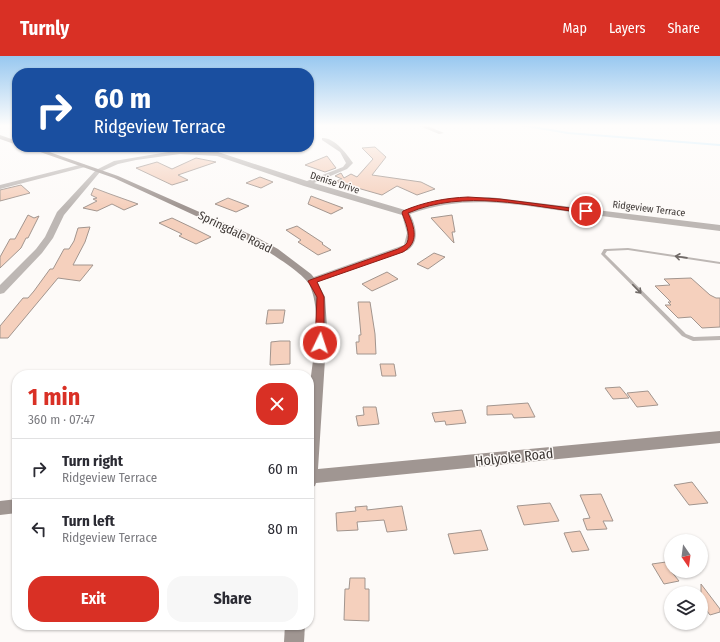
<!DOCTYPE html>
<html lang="en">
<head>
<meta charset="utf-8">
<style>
  body { margin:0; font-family:"Fira Sans Condensed",sans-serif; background:#f7f7f7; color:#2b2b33; height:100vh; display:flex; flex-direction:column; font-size:15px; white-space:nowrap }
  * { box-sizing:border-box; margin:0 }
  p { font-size:13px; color:#7c7c81 }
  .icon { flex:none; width:22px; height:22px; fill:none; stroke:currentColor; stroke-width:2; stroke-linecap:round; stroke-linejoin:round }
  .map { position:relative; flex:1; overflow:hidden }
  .side { position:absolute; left:12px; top:314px; width:302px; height:260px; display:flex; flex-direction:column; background:#fff; border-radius:16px; box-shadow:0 1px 3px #0004 }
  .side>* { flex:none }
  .top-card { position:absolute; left:12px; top:12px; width:302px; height:84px; border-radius:16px; box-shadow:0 1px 3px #0004; background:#1a4fa0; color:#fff; overflow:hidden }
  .needle { width:26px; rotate:166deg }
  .fabs { position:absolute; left:664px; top:478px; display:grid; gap:8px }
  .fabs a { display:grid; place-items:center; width:44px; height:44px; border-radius:50%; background:#fff; box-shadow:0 1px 3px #0004; font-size:20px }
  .pin { position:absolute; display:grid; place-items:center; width:34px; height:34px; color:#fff; margin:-17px; border:2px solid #fff; border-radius:50%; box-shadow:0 1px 4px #0007 }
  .me { position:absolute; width:44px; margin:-22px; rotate:4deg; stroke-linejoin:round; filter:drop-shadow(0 0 3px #0008) }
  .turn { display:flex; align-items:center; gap:14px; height:84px; padding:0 16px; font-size:18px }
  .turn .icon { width:52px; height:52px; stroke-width:2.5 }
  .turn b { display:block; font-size:28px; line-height:34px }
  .round { display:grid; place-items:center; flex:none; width:42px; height:42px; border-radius:16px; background:#f7f7f7 }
  .headline { display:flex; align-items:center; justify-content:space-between; height:68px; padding:0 16px }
  h1 { font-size:24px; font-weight:700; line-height:30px; color:#d93025 }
  .primary-button { display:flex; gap:8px; margin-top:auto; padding:8px 16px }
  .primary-button a { flex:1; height:46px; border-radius:16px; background:#d93025; color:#fff; font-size:16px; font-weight:700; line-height:46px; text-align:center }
  .primary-button a+a { background:#f7f7f7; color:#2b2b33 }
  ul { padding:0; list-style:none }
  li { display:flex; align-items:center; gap:12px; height:60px; padding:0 16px; border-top:1px solid #e1e1e2 }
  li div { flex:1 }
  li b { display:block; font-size:15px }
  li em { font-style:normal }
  header { display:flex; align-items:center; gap:24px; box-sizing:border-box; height:56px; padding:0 20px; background:#d93025; color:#fff }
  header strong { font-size:19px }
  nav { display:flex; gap:22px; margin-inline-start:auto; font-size:14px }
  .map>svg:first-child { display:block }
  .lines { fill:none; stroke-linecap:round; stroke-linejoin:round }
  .stream { stroke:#c1e7fd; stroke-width:2 }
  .building { fill:#f5d0bd; stroke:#a2958e }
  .lane { fill:#bdb7b4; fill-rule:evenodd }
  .street { fill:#bdb7b4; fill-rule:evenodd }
  .secondary { fill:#a09692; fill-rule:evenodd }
  .oneway { stroke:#706a67 }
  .route { fill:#d93025; stroke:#8d1f18 }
  .labels { text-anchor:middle; stroke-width:3; stroke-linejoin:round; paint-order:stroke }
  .far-street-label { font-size:10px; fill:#3d3734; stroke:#fdfaf8 }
  .street-label { font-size:12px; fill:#3d3734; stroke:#fdfaf8 }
  .near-street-label { font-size:14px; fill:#3d3734; stroke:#fdfaf8 }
</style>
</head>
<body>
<header>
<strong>Turnly</strong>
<nav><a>Map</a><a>Layers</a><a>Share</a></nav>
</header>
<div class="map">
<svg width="720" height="586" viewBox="0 0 720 586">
  <rect width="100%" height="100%" fill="#fdfaf8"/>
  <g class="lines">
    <!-- stream -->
    <polyline class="stream" points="521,69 568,77 720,89"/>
  </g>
  <!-- building -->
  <g class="building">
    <polygon points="375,91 386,101 372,119 421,126 435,133 417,139 397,130 382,139 354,131 351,132 336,125 342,123 335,120 341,117 344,122 351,118 357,121 373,103 362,92"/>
    <polygon points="327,100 336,112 325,116 305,109"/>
    <polygon points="196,102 216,106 178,119 188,124 172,129 136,112 157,106 172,113"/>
    <polygon points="260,121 273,126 261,132 246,127"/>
    <polygon points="21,129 30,137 0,145 0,134"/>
    <polygon points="94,132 110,138 138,148 124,154 112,148 97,155 83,152 97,145 93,143 97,142 91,139"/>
    <polygon points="311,140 343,152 331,158 308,148"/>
    <polygon points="228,142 249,150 236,156 215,148"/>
    <polygon points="28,159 34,162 39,160 28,182 26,182 21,192 0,212 0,201 10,183 15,183"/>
    <polygon points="452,159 455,176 452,176 454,187 431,162"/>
    <polygon points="172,162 193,172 211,181 196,188 179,180 182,178 159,167"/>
    <polygon points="297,170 323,187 322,188 331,194 318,199 298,186 301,184 286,174"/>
    <polygon points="90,171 85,186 73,209 93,209 80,225 58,222 8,282 0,282 0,270 23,242 28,242 34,235 50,213 53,213 64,193 69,193 74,185 78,172"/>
    <polygon points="434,197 445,201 428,213 417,208"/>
    <polygon points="387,216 398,223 372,235 362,228"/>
    <polygon points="691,222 710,239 716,242 720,242 720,271 702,272 691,261 678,262 665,249 671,249 668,246 671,246 655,230 670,229 664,223"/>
    <polygon points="358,246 370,246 375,278 376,298 357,298 356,286 359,286 359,279 361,279"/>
    <polygon points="268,254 285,254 283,267 266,268"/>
    <polygon points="280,285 290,285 290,308 270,309 271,286"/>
    <polygon points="380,308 394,308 396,320 382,320"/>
    <polygon points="620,331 629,342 613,343 605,332"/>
    <polygon points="648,335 658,349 637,351 627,337"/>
    <polygon points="528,347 535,361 514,362 512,358 487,359 487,350"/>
    <polygon points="363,351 376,351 379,368 358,370 356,360 364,359"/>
    <polygon points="462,354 466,367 446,369 445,365 435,366 432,357"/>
    <polygon points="692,426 708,447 689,449 674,429"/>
    <polygon points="601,438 613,465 603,465 607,473 587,474 583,463 590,462 580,439"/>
    <polygon points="550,447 559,465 524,469 517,450"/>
    <polygon points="367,450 367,454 402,450 407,474 387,476 384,464 357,466 358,474 337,475 336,457 356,455 355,451"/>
    <polygon points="481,474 488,494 454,498 448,478"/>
    <polygon points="580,475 589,494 572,496 564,477"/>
    <polygon points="666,506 671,515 679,525 664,528 652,508"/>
    <polygon points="350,522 365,522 365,533 369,533 369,565 344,564 345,533 349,533"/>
    <polygon points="701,528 720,553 720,556 710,559 701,547"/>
  </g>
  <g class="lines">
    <!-- lane -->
    <polygon class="lane" points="628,192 720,206 720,208 628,194 607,195 605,198 686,278 694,281 720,280 720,284 693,285 682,280 601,198 604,193 606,193"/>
    <!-- street -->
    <g class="street">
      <polygon points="417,69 425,69 444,77 439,78"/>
      <path d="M322,82C334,81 347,98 353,107L347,113L314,127L405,154L423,148L447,143L489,141L720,169V175C673,169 625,163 578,157C518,149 468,137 410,158C416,169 420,186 408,194L312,228L307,225L308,223L404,189L407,177L402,159L304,130L217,100L180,98L136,104L118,108L100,116L64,159L53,182L42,197L4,237L0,238V229L36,193L45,181L57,156L96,114L114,105L180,94L218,96L307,125L343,111L346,107L340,96L322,84Z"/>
      <polygon points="83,108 85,109 85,111 0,133 0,129"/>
    </g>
    <!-- secondary -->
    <g class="secondary">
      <polygon points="0,79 17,85 17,89 0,83"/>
      <path d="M26,91H35L118,120L256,181L278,193L311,218L317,225L325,241L327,272L318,413L720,375V387L316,427L315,430L309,432C309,401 308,370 309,340C311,307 324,258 309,228C301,215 264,193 250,185L114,122Z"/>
      <polygon points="17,443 17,457 0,459 0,445"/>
      <polygon points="285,569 305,569 304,586 284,586"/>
    </g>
  </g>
  <!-- one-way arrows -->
  <defs><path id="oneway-shaft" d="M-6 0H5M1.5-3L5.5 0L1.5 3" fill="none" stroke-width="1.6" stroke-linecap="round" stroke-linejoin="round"/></defs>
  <g class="oneway">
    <use href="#oneway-shaft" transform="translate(681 201) rotate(-172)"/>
    <use href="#oneway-shaft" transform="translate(637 233) rotate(46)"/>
  </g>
  <!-- sky -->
  <linearGradient id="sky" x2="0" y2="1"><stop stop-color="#98c8f0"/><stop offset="0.46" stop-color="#fefdfc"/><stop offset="1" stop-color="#fefdfc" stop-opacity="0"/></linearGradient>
  <rect width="720" height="151" fill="url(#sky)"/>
  <!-- route -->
  <path class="route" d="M468,141L500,143L586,154L589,155L586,157C528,150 464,133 408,157C415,172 419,187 403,196L317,226L324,241V287L323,289H317L315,287L317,241L308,225L310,224L398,193C401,191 405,190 407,187C411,178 405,165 402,157L403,155C424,146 445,142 468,141Z"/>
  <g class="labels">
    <!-- far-street labels -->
    <g class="far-street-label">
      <text transform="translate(335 126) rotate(18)" y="4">Denise Drive</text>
      <text transform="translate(649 152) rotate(7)" y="4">Ridgeview Terrace</text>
    </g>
    <!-- street labels -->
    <g class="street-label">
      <text transform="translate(235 176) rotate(26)" y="4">Springdale Road</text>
    </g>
    <!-- near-street labels -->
    <g class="near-street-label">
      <text transform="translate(514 401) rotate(-6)" y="5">Holyoke Road</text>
    </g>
  </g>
</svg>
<div class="fabs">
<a><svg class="needle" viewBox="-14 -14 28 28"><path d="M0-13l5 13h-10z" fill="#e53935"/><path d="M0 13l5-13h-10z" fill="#7c7c81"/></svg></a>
<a><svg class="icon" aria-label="layers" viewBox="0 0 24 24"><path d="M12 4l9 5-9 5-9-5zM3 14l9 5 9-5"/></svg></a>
</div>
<div class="pin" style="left:586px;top:155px;background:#d93025"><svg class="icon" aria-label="arrive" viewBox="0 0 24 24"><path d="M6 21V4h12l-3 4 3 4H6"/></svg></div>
<svg class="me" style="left:320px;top:287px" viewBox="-20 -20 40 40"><circle r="17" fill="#d93025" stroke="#fff" stroke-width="3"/><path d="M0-11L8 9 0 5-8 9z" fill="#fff"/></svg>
<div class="top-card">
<div class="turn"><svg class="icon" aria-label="right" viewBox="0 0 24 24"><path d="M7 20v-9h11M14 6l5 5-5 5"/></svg><div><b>60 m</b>Ridgeview Terrace</div></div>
</div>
<section class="side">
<div class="headline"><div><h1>1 min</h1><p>360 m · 07:47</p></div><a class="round" style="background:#d93025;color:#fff"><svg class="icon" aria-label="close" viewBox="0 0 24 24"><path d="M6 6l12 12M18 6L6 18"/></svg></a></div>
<ul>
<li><svg class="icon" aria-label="right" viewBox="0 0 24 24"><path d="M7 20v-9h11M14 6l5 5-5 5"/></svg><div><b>Turn right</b><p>Ridgeview Terrace</p></div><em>60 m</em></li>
<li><svg class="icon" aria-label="left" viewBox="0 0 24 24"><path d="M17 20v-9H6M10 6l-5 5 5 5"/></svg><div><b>Turn left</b><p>Ridgeview Terrace</p></div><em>80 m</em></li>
</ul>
<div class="primary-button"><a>Exit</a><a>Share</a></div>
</section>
</div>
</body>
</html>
